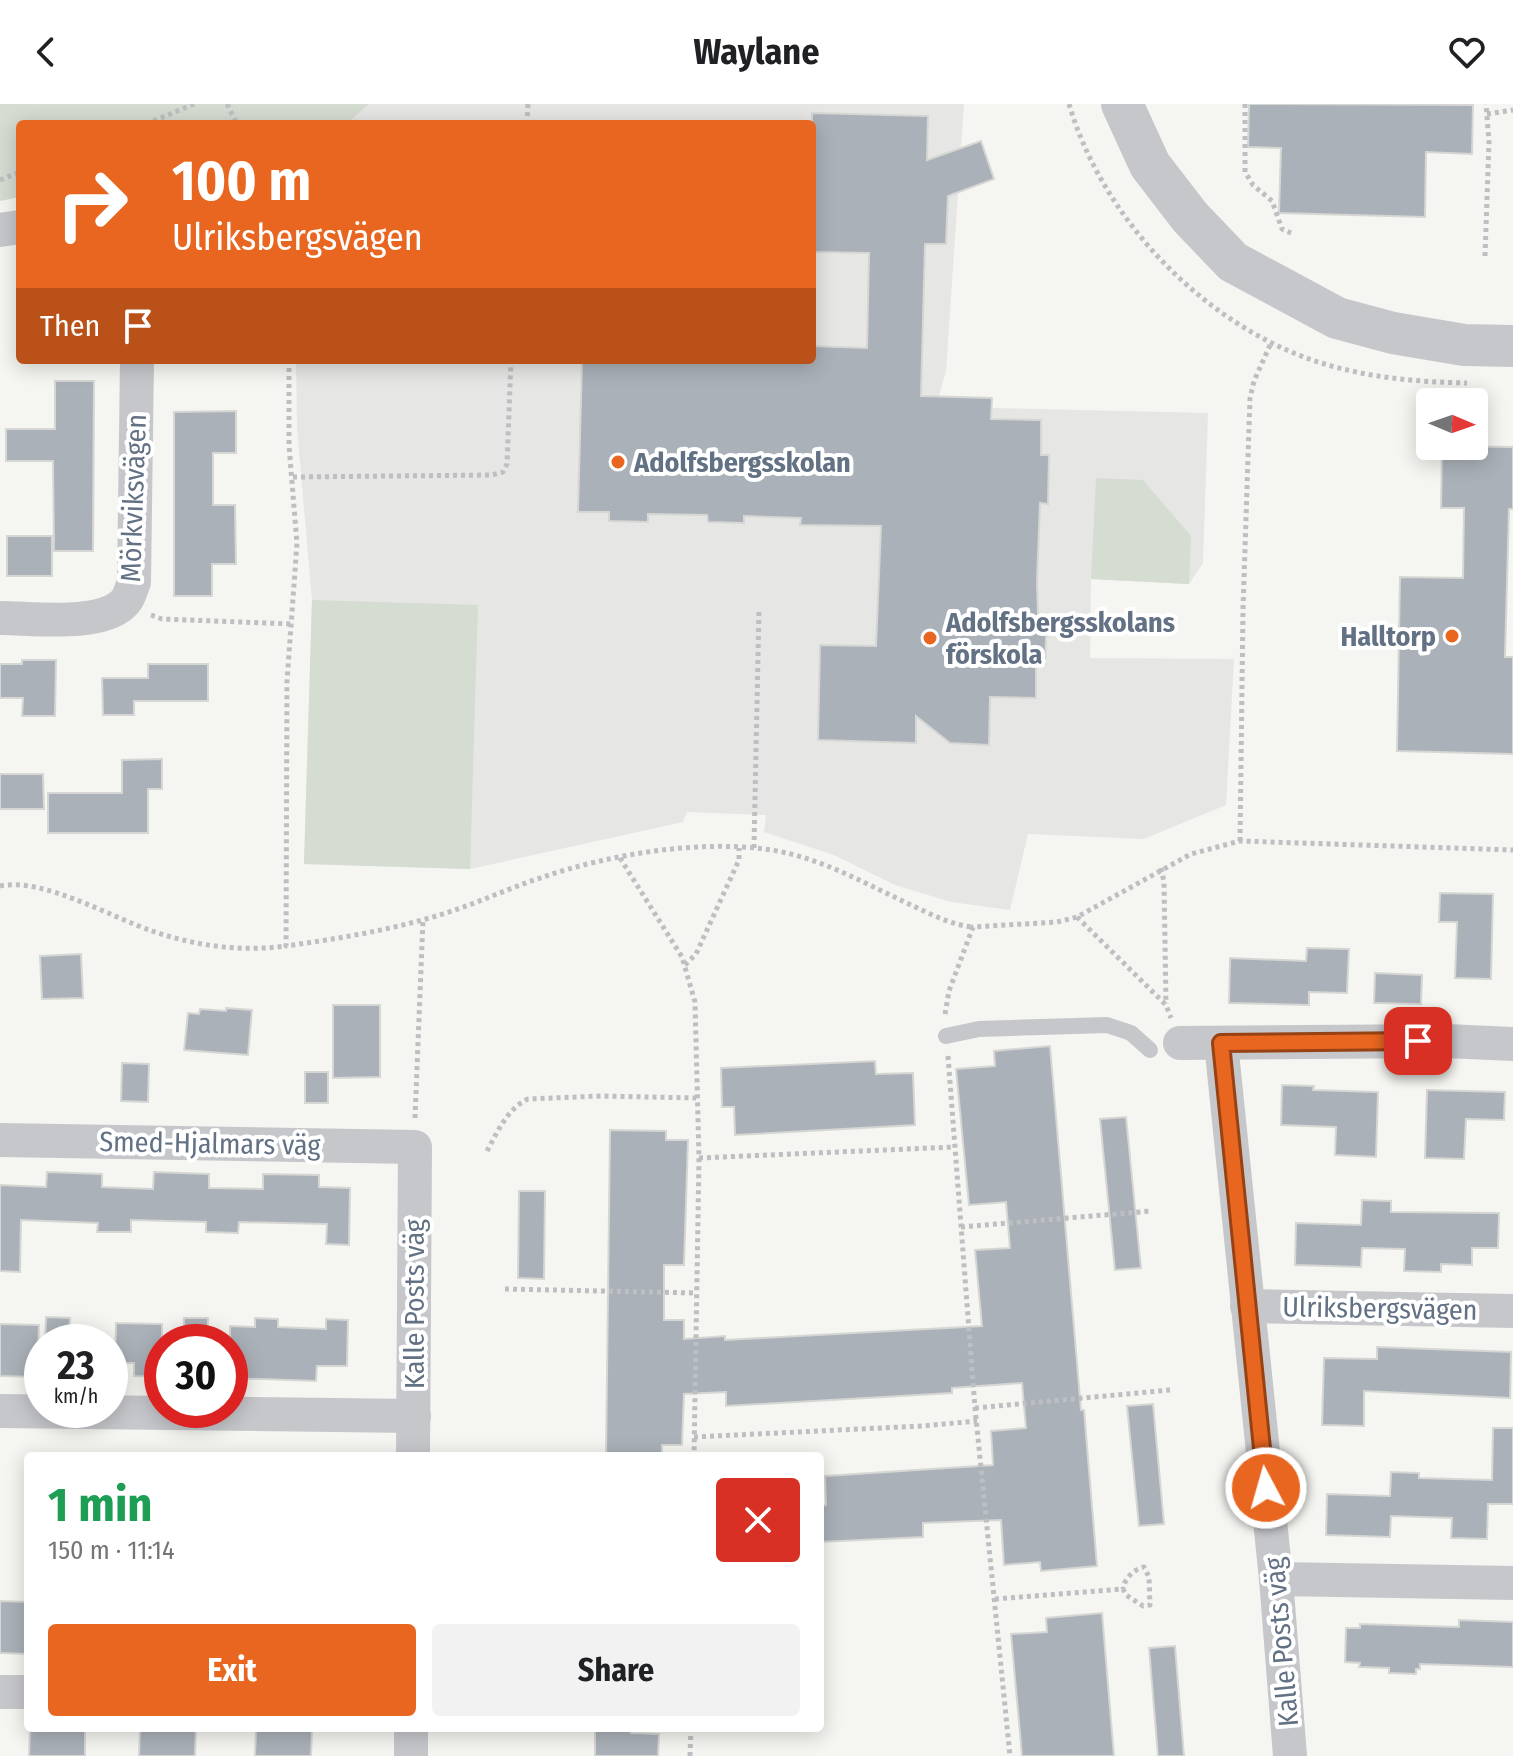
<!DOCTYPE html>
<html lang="en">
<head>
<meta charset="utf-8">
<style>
  body { margin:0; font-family:"Fira Sans Condensed",sans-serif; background:#f2f2f2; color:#202124; height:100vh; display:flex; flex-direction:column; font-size:30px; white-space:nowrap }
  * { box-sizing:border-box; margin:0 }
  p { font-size:26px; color:#757577 }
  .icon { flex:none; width:44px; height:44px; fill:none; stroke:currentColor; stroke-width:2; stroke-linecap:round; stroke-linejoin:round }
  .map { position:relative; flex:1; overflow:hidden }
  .sheet { position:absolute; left:24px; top:1348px; width:800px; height:280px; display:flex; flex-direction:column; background:#fff; border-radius:8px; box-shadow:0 4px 20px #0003 }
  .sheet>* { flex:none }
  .hud { position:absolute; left:16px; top:16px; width:800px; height:244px; border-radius:8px; box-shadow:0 4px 20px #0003; background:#e8661f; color:#fff; overflow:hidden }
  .needle { width:52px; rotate:92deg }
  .controls { position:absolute; left:1416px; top:284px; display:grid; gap:16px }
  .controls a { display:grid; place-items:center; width:72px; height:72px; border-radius:8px; background:#fff; box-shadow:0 4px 20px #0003; font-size:40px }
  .speed { position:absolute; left:24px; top:1220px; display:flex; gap:16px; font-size:40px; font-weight:700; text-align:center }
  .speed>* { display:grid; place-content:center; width:104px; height:104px; border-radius:50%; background:#fff; box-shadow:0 4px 20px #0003; line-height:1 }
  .speed small { font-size:20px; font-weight:400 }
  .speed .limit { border:12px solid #d22; background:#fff; color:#111 }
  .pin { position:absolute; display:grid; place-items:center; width:68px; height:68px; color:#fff; margin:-34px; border-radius:16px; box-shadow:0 4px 12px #0006 }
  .me { position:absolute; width:88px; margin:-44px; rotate:354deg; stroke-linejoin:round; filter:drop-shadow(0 0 6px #0008) }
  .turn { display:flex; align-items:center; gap:28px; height:168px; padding:0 24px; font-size:36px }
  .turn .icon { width:104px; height:104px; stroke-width:2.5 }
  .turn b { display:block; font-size:56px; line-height:68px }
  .then { display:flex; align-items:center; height:76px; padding:0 24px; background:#0003; gap:16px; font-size:30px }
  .round { display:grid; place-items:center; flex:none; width:84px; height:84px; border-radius:8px; background:#f2f2f2 }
  .summary { display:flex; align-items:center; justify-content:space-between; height:136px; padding:0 24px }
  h1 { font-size:48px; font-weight:700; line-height:60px; color:#1e9e55 }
  .action { display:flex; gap:16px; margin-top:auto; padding:16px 24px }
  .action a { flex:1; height:92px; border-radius:8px; background:#e8661f; color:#fff; font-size:32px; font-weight:700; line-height:92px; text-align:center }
  .action a+a { background:#f2f2f2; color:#202124 }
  header { display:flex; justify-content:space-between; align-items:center; height:104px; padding:0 24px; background:#fff; font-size:36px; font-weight:700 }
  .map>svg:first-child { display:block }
  .built { fill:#e6e6e5 }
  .green { fill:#d5dcd2 }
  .building { fill:#aab1b8; stroke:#d6d7d4; stroke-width:2 }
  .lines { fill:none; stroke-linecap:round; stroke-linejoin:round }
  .path { stroke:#bebfc2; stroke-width:5; stroke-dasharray:4 4; stroke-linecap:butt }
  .service { stroke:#c5c7cb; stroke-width:16 }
  .minor { stroke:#c5c7cb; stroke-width:34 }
  .tertiary { stroke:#c5c7cb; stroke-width:42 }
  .route-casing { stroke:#974214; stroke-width:20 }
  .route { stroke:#e8661f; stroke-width:14 }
  .poi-dot { fill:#e8661f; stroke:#fff; stroke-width:3 }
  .labels { text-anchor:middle; stroke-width:8; stroke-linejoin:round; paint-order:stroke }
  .poi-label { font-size:28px; font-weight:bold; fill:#637184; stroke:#fff; text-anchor:start }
  .street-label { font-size:28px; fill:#637184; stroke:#fff }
</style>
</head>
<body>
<header><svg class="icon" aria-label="back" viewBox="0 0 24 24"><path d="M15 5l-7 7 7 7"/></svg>Waylane<svg class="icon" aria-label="heart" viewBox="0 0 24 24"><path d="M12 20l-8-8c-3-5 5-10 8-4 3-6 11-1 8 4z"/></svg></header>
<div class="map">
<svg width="1513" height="1652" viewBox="0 0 1513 1652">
  <rect width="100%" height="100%" fill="#f5f5f1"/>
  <!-- built -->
  <polygon class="built" points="369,0 964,0 946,267 939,292 992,294 992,304 1208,309 1203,459 1189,480 1091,475 1090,554 1234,555 1226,701 1144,735 1028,730 1010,806 951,798 895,781 834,751 764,728 766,711 687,708 683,718 470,765 304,760 312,496 297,324 296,256 812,256 812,20 347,20"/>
  <!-- green -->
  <g class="green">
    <polygon points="0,0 369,0 347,20 20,20 20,93 0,97"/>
    <polygon points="1096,374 1143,376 1191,432 1189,480 1091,475"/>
    <polygon points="312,496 478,501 470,765 304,760"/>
  </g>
  <!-- building -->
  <g class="building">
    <polygon points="1249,0 1473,1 1472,50 1426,48 1425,113 1279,109 1281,44 1248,43"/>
    <polygon points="812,9 928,12 927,56 981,37 994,75 948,92 946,140 925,140 921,292 992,294 991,315 1041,316 1041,351 1049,351 1048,400 1040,399 1037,477 1038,511 1047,511 1045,560 1036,560 1036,594 990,593 989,641 950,639 916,612 916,639 818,636 820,541 876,542 881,422 800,421 801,414 744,412 744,419 708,418 707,411 648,410 648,418 609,417 609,408 578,408 582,256 812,256 812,242 867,244 869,149 812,148"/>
    <polygon points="55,277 94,277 93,447 54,447 53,357 6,357 6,325 55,325"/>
    <polygon points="236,307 236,349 213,349 213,401 235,401 236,460 212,460 212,492 174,492 174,308"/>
    <polygon points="1442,342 1513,343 1513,405 1509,405 1505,553 1513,553 1513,650 1397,647 1400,473 1463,474 1464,404 1441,404"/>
    <rect x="7" y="432" width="45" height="40"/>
    <polygon points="22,556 56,556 55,612 22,612 23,594 0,594 0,560 22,560"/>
    <polygon points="148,560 208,560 208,597 134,597 134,611 103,611 102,574 148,574"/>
    <polygon points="162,655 162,685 148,685 148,729 48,729 48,689 122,689 122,656"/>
    <polygon points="0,670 43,670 44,705 0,705"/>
    <polygon points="1440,789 1493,790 1491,875 1455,874 1457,818 1439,818"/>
    <polygon points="1307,844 1349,845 1347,889 1309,888 1309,901 1229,899 1230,854 1306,857"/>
    <polygon points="81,850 83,894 42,895 40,852"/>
    <polygon points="1375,869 1422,871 1421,900 1374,899"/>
    <polygon points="333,901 380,901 380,973 333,974"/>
    <polygon points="226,904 252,906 248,951 184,946 188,909 199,910 200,905 226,907"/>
    <polygon points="1050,942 1081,1306 1084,1306 1097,1462 1041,1467 1040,1458 1004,1461 1001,1416 923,1419 923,1433 820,1438 820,1402 826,1401 825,1372 993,1361 991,1327 1026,1324 1022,1279 952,1284 952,1289 726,1302 726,1288 684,1290 682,1341 662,1341 662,1352 606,1352 610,1026 666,1027 666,1036 688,1036 684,1161 664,1161 664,1216 684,1216 684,1235 725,1232 725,1236 982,1222 975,1146 1010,1144 1006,1098 969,1101 956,965 995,962 994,947"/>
    <polygon points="875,957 876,970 913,969 915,1021 735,1031 734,1003 722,1003 721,964"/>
    <polygon points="122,959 149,960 148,998 121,997"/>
    <rect x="305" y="968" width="23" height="31"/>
    <polygon points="1282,981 1314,982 1313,986 1378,988 1376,1053 1335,1051 1336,1023 1281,1021"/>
    <polygon points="1427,986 1505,988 1504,1016 1466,1015 1464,1055 1425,1054"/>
    <polygon points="1126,1013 1141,1164 1115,1166 1100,1015"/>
    <polygon points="47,1068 102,1070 102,1083 153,1085 154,1068 209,1070 209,1084 263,1085 263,1070 319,1071 319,1083 350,1084 349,1141 326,1140 327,1120 239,1118 238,1129 206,1128 206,1118 131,1116 131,1128 97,1128 98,1119 21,1116 20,1168 0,1167 0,1081 46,1083"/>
    <polygon points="519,1087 545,1087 544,1175 518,1174"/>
    <polygon points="1362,1096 1391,1097 1391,1108 1499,1109 1498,1144 1472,1144 1472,1161 1441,1160 1441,1168 1404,1167 1405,1145 1362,1144 1361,1163 1295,1161 1296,1119 1361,1121"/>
    <polygon points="46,1213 70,1214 69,1238 45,1238"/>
    <polygon points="184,1214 208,1214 207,1238 183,1238"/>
    <polygon points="255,1214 278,1215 278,1223 326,1225 326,1215 348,1216 347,1262 317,1262 316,1277 230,1274 230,1222 255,1223"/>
    <polygon points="116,1219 162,1220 162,1273 134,1272 134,1259 115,1259"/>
    <polygon points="0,1220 39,1221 37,1273 0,1272"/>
    <polygon points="1377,1243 1511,1248 1510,1294 1364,1287 1364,1322 1322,1321 1324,1254 1377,1255"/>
    <polygon points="1153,1300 1164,1420 1139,1422 1127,1302"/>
    <polygon points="1493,1324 1513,1324 1513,1400 1488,1400 1487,1435 1451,1434 1452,1414 1391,1412 1390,1433 1326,1431 1327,1390 1390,1392 1391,1368 1419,1369 1419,1374 1492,1376"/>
    <polygon points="0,1497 28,1498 28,1550 0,1549"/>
    <polygon points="1102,1509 1114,1652 1022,1652 1011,1530 1047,1528 1046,1514"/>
    <polygon points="1459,1516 1513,1518 1513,1563 1420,1560 1420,1565 1416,1565 1416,1570 1389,1569 1389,1564 1359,1563 1360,1559 1345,1558 1346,1524 1360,1524 1360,1520 1459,1523"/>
    <polygon points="1175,1542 1184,1652 1158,1652 1149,1544"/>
    <polygon points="30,1624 85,1625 85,1652 29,1652"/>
    <polygon points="140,1624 196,1624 195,1652 139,1652"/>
    <polygon points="595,1624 631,1624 631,1629 659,1630 658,1652 595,1652"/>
    <polygon points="256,1626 312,1627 311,1652 255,1652"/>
  </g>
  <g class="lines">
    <!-- path -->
    <g class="path">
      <polyline points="227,0 237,20"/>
      <path d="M1069,0C1102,113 1200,217 1312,256C1362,273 1414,278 1467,279"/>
      <polyline points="1245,0 1245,68 1253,81 1272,97 1282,125 1291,129"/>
      <polyline points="1487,10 1513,6"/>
      <polyline points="146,20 194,0"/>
      <polyline points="527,20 528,0"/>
      <polyline points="0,76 20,68"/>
      <polyline points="1485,152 1489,38 1486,0"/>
      <path d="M289,256V342L297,439L287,577L286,842C342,834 398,825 452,807C482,797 512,783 543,773C608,751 695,736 764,745C816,751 864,779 911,801C931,810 951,821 973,823"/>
      <polyline points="293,373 492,371 503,368 507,360 511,256"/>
      <polyline points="151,511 162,515 292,520"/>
      <polyline points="1240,737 1243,505 1250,294 1254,277 1271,239"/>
      <polyline points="754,744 759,504"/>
      <polyline points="620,754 682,853 695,898 699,1054 694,1352"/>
      <polyline points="1161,764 1164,778 1166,900"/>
      <path d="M0,782C42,773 111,813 152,827C196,842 240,848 286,842"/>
      <polyline points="1077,813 1166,901 1171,914"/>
      <polyline points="685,861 696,850 739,756 739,744"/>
      <polyline points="945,910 949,887 973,823 1057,818 1077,813 1191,750 1240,737 1513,746"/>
      <polyline points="948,952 975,1304 1010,1652"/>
      <polyline points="415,1014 423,815"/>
      <path d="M487,1047C498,1027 507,1005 528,995L601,992L696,994"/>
      <polyline points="699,1054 954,1043"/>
      <polyline points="961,1123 1151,1107"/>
      <polyline points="505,1185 696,1189"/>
      <polyline points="975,1304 1170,1286"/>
      <polyline points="694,1333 922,1322 977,1317"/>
      <path d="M995,1495L1123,1485L1126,1491L1143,1502L1150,1501L1149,1473L1144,1463C1134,1465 1124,1475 1123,1485"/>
      <polyline points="690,1652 691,1624"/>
    </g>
    <!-- service -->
    <polyline class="service" points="946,932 979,925 1107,921 1131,929 1150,946"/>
    <!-- minor -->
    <g class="minor">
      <polyline points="0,126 20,123"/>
      <path d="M0,514C33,514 98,523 123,500C129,495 131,485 134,478L137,256"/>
      <polyline points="1180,939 1446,937 1513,940"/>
      <polyline points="1221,939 1276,1475 1290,1652"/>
      <polyline points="0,1036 415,1043 413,1352"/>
      <polyline points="1247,1202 1513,1207"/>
      <polyline points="0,1307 414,1312"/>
      <polyline points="1276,1475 1513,1479"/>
      <polyline points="0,1588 28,1588"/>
      <polyline points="411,1652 411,1624"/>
    </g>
    <!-- tertiary -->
    <polyline class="tertiary" points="1122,0 1150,61 1190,113 1233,158 1337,214 1393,229 1464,241 1513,242"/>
  </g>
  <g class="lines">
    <defs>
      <polyline id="route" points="1266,1384 1221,939 1418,937"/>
    </defs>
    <!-- route casing -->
    <use href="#route" class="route-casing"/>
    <!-- route -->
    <use href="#route" class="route"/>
  </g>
  <!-- markers -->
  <g class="poi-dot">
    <circle cx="618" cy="358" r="8"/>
    <circle cx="1452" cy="532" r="8"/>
    <circle cx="930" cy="534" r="8"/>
  </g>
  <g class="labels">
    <!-- poi labels -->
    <g class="poi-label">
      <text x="634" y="368">Adolfsbergsskolan</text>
      <text x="946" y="528">Adolfsbergsskolans<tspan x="946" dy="32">förskola</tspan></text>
      <text x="1436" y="542" text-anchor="end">Halltorp</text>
    </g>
    <!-- street labels -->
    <g class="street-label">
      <text transform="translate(133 394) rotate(-88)" y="10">Mörkviksvägen</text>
      <text transform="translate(210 1039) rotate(1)" y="10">Smed-Hjalmars väg</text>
      <text transform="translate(414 1200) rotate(-90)" y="10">Kalle Posts väg</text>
      <text transform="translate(1380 1204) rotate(1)" y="10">Ulriksbergsvägen</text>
      <text transform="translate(1281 1538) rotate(-95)" y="10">Kalle Posts väg</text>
    </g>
  </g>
</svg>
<div class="controls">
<a><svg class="needle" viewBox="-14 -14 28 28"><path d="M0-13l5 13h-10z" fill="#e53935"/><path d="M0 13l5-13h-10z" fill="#757577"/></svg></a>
</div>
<div class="speed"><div>23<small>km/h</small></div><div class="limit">30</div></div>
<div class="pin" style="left:1418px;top:937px;background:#d93025"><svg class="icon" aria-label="arrive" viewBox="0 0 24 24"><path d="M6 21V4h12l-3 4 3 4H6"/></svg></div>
<svg class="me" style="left:1266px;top:1384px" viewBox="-20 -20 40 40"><circle r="17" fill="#e8661f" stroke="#fff" stroke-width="3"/><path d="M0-11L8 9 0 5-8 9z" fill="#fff"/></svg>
<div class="hud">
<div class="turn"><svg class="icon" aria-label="right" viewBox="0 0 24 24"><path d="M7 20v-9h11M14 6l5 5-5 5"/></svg><div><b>100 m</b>Ulriksbergsvägen</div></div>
<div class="then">Then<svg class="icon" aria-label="arrive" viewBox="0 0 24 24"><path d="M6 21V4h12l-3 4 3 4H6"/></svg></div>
</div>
<section class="sheet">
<div class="summary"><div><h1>1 min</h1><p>150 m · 11:14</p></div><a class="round" style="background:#d93025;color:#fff"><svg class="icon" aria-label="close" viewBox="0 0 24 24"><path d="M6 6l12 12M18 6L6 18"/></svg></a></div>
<div class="action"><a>Exit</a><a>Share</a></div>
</section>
</div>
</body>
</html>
